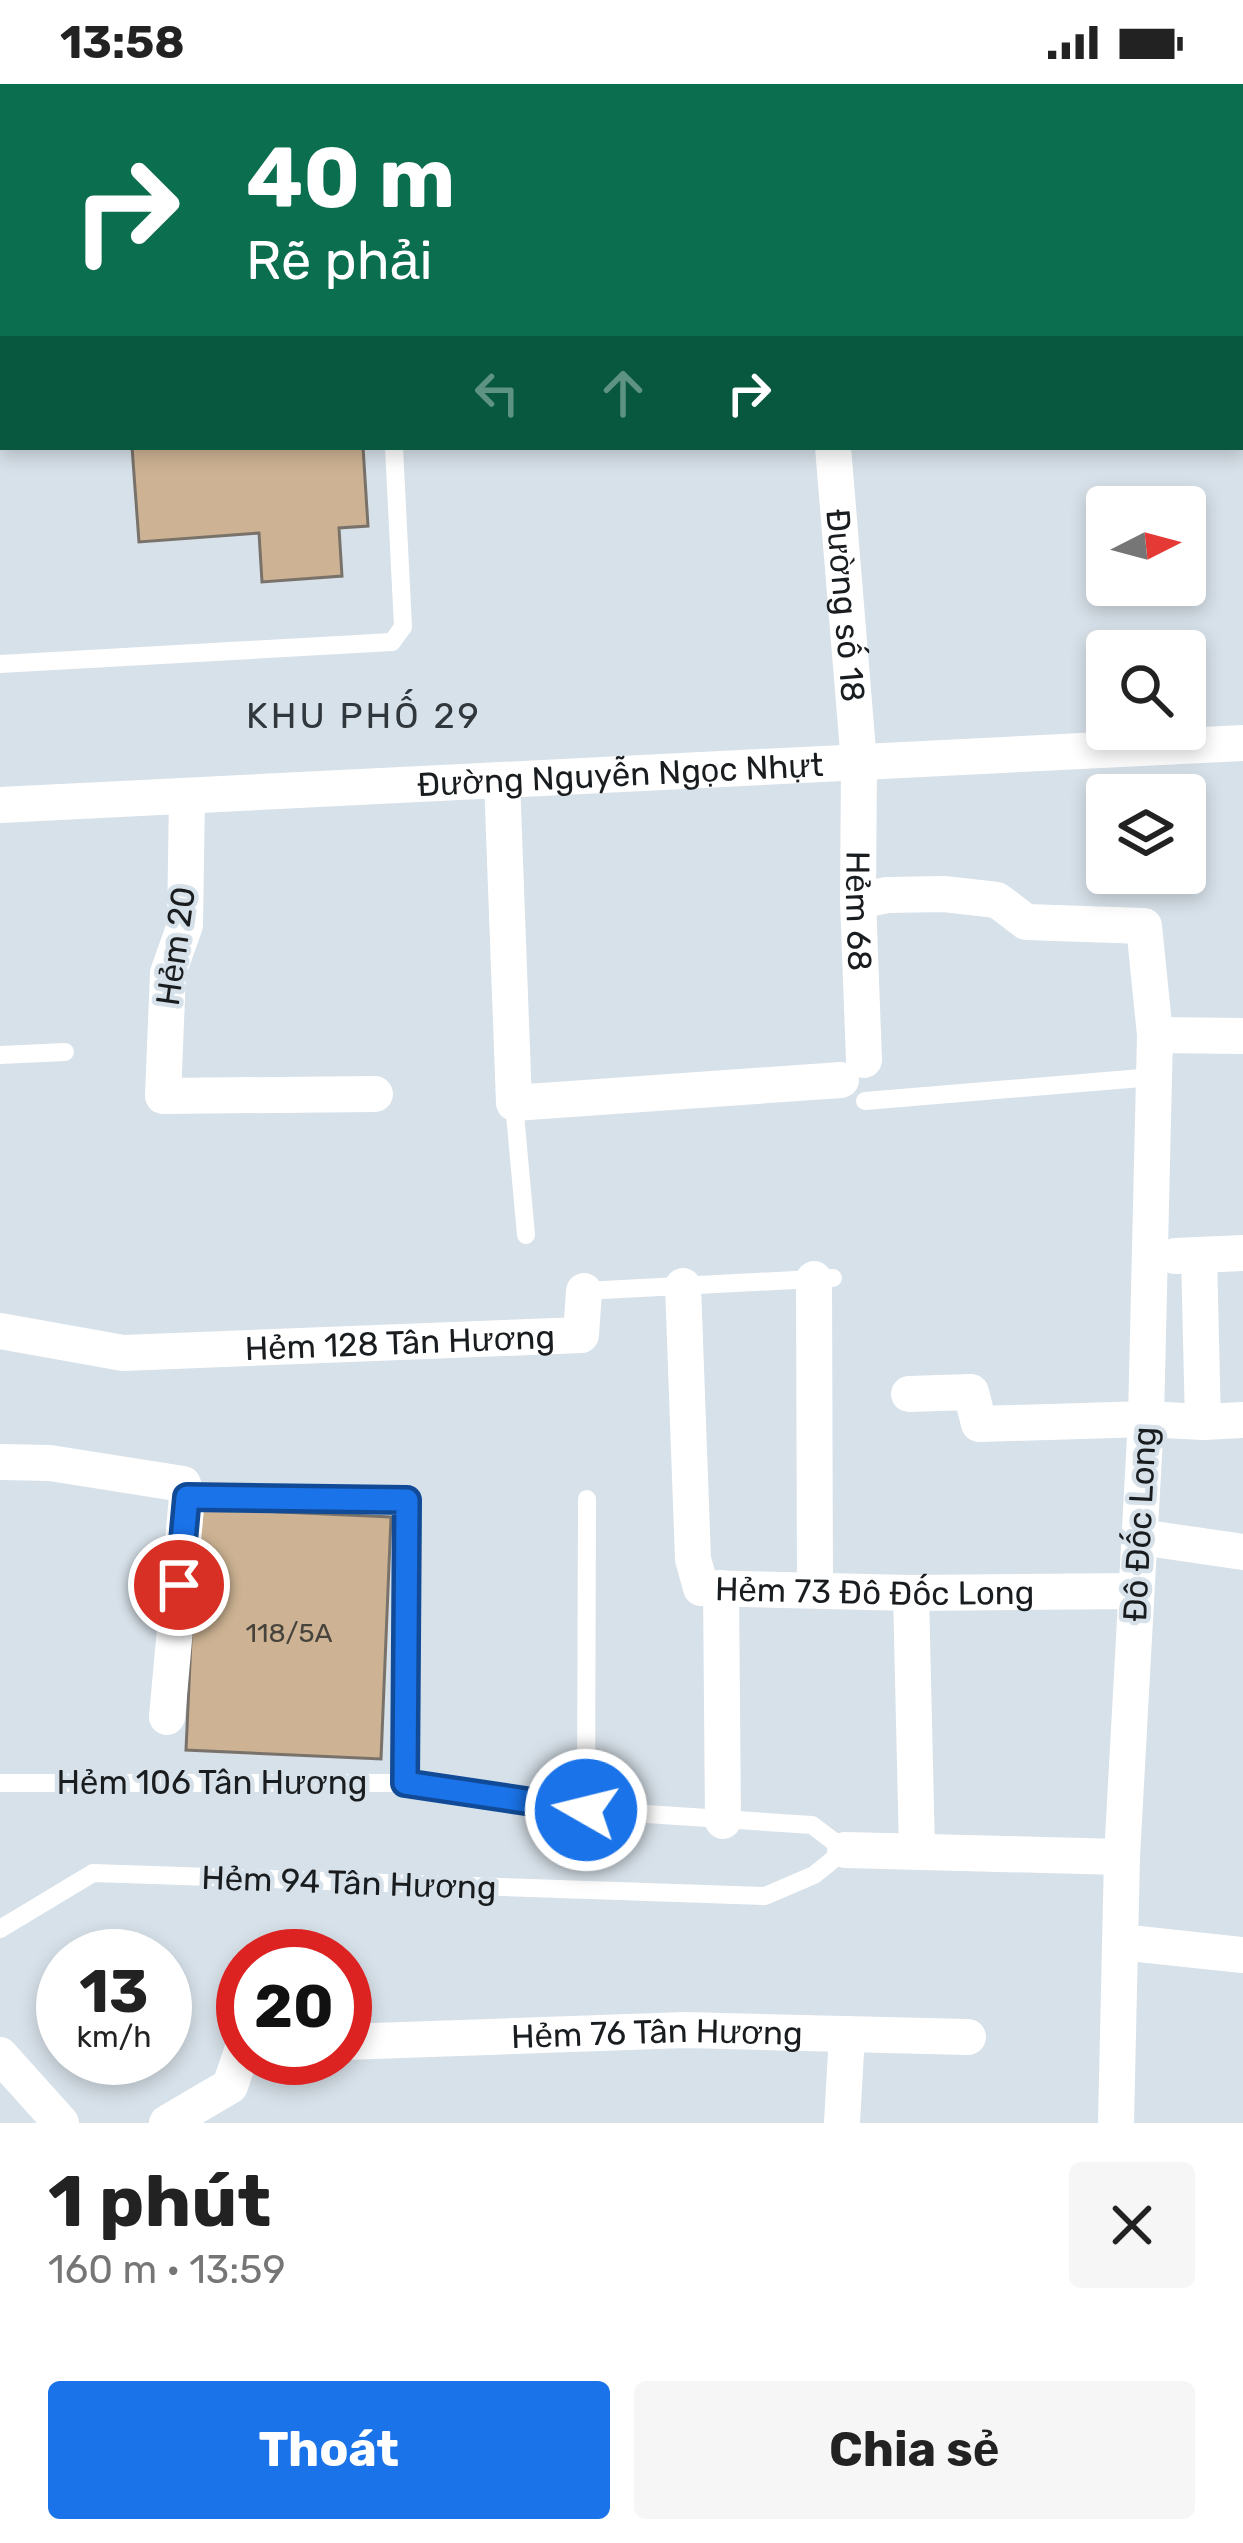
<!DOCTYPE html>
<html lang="vi">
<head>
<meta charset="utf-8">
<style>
  body { margin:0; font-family:Rubik,sans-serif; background:#f6f6f6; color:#222; height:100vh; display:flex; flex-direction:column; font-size:45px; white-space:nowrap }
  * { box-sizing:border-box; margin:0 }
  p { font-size:39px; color:#767676 }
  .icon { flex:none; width:66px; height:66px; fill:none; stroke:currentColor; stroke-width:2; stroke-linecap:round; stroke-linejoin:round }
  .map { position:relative; height:2039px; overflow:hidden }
  .sheet { display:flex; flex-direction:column; background:#fff; flex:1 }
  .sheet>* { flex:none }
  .banner { position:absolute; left:0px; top:0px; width:1245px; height:366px; box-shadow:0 6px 18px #0003; background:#0b6e4f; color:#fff; overflow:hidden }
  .needle { width:78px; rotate:84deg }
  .controls { position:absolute; left:1086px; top:402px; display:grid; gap:24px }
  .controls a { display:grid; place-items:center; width:120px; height:120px; border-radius:12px; background:#fff; box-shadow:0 6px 18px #0003; font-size:60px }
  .speed { position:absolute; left:36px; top:1845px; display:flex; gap:24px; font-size:60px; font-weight:700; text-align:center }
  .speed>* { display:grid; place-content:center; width:156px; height:156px; border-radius:50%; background:#fff; box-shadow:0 6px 18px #0003; line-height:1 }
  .speed small { font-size:30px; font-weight:400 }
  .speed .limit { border:18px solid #d22; background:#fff; color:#111 }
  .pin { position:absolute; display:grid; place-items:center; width:102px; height:102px; color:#fff; margin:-51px; border:6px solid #fff; border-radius:50%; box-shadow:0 3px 12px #0007 }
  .me { position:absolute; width:132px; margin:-66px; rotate:278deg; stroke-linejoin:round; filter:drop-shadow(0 0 9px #0008) }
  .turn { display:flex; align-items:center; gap:42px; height:252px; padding:0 48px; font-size:54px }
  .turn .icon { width:156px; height:156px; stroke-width:2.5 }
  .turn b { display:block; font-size:84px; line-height:102px }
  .lanes { display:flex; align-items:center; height:114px; padding:0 48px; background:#0003; justify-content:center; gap:60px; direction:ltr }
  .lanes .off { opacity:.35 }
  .round { display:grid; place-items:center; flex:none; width:126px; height:126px; border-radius:12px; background:#f6f6f6 }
  .overview { display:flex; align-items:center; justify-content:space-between; height:204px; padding:0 48px }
  h1 { font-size:72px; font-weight:700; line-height:90px }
  .button { display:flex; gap:24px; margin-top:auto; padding:24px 48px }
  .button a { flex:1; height:138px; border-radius:12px; background:#1a73e8; color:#fff; font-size:48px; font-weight:700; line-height:138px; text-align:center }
  .button a+a { background:#f6f6f6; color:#222 }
  .status { display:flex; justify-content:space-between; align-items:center; height:84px; padding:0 60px; background:#fff; direction:ltr }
  .status svg { height:33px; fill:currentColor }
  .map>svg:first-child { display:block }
  .building { fill:#cdb393; stroke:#79726a; stroke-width:3 }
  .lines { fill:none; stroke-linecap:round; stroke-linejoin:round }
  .lane { stroke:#fff; stroke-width:18 }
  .street { stroke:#fff; stroke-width:36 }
  .route-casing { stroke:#114b97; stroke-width:30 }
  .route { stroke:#1a73e8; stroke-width:21 }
  .labels { text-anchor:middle; stroke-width:9; stroke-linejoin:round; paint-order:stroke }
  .number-label { font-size:27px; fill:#46423c }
  .street-label { font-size:33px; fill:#191d1f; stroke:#d7e1e9 }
  .neighbourhood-label { font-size:36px; letter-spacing:3px; fill:#30373d; stroke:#d7e1e9 }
</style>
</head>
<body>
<div class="status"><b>13:58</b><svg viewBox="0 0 49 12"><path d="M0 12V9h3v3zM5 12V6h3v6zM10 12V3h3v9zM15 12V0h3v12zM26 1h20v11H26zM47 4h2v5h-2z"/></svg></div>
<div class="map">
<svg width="1243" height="2039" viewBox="0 0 1243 2039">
  <rect width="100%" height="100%" fill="#d7e1e9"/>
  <!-- building -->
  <g class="building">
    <polygon points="132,363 363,363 368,442 339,444 342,492 262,498 259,449 139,458"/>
    <polygon points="197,1424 391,1433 381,1675 186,1666"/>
  </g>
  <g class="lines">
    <!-- lane -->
    <g class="lane">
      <polyline points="1077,0 1080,3"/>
      <polyline points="1232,0 1233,3"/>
      <polyline points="999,2 1007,0"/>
      <polyline points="214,3 214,0"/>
      <polyline points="1242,339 1243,339"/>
      <polyline points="0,580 392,558 403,543 394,363"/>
      <polyline points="0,971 65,968"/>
      <polyline points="865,1017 1153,993"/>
      <polyline points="514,1019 526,1151"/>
      <polyline points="584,1207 833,1194"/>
      <polyline points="187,1413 407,1416 405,1699"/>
      <polyline points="0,1699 405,1699 586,1726 812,1741 845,1766 814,1791 765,1812 93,1789 0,1845"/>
      <polyline points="586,1726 587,1415"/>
    </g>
    <!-- street -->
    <g class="street">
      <polyline points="536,3 536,0"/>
      <polyline points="0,125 3,125"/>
      <polyline points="1242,137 1243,137"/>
      <path id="s1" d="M833,363L859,679L858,817L864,976"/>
      <polyline points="502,696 514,1019 841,996"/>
      <polyline points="187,712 185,841 168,889 163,1012 375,1010"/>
      <path id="s2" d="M0,721L1243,659"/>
      <polyline points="858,817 887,811 944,810 997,816 1026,838 1144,842 1155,951 1146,1335 1122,1773 1116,2039"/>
      <polyline points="1155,951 1243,952"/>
      <polyline points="1175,1172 1243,1169"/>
      <polyline points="814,1195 815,1505"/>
      <path id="s3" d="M683,1202L693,1475L701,1504L911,1509L1135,1507"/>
      <path id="s4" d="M0,1247L123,1269L581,1251L584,1207"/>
      <polyline points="909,1310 971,1308 979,1340 1146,1335 1203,1338 1199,1172"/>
      <polyline points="1203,1338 1243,1336"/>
      <polyline points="0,1378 50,1379 183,1400 187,1413 167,1633"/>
      <polyline points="1140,1453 1243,1468"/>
      <polyline points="721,1504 723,1737"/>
      <polyline points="911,1509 917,1767"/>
      <polyline points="845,1766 1122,1773"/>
      <polyline points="1120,1858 1243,1871"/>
      <path id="s5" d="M345,1958L685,1946L968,1953"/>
      <polyline points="0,1971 61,2039"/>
      <polyline points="167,2039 230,2002 243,1964"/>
      <polyline points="842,2039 847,1950"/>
    </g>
  </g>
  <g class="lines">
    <defs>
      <polyline id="route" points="179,1501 187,1413 407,1416 405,1699 586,1726"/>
    </defs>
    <!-- route casing -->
    <use href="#route" class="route-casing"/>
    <!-- route -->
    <use href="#route" class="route"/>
  </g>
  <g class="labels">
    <!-- number labels -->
    <g class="number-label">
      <text x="289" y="1558">118/5A</text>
    </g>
    <!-- street labels -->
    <g class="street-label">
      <text dy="12" stroke="none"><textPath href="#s1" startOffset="159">Đường số 18</textPath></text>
      <text dy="12" stroke="none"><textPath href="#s2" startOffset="621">Đường Nguyễn Ngọc Nhựt</textPath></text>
      <text dy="12" stroke="none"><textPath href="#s1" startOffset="465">Hẻm 68</textPath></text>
      <text transform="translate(175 862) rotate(-82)" y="12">Hẻm 20</text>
      <text dy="12" stroke="none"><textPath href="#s4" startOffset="402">Hẻm 128 Tân Hương</textPath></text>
      <text transform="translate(1139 1440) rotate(-87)" y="12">Đô Đốc Long</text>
      <text dy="12" stroke="none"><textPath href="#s3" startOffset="477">Hẻm 73 Đô Đốc Long</textPath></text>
      <text x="212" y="1710">Hẻm 106 Tân Hương</text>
      <text transform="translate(349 1798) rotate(2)" y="12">Hẻm 94 Tân Hương</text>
      <text dy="12" stroke="none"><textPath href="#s5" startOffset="312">Hẻm 76 Tân Hương</textPath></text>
    </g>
    <!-- neighbourhood labels -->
    <g class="neighbourhood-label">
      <text x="364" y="644">KHU PHỐ 29</text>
    </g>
  </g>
</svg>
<div class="controls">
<a><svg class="needle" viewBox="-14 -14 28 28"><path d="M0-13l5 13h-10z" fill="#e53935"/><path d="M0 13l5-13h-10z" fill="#767676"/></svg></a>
<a><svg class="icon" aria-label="search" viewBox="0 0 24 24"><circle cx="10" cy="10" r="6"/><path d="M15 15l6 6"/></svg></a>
<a><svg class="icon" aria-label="layers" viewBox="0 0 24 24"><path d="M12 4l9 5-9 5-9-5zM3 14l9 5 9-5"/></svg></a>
</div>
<div class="speed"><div>13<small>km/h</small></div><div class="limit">20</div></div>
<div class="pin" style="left:179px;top:1501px;background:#d93025"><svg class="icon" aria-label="arrive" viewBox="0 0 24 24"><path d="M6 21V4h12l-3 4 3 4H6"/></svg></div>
<svg class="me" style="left:586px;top:1726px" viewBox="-20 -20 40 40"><circle r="17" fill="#1a73e8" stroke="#fff" stroke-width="3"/><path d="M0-11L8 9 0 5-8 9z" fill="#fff"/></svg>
<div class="banner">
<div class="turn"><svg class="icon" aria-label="right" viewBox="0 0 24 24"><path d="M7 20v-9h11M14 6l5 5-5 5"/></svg><div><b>40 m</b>Rẽ phải</div></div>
<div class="lanes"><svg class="icon off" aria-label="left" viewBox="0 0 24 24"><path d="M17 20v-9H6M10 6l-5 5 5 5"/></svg><svg class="icon off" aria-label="ahead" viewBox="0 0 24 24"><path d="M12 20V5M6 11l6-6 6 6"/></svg><svg class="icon" aria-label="right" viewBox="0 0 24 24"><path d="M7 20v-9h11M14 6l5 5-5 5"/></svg></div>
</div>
</div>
<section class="sheet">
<div class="overview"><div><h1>1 phút</h1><p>160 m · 13:59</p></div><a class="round"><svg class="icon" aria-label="close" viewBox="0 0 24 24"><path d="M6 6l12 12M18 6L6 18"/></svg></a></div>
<div class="button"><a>Thoát</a><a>Chia sẻ</a></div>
</section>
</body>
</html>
